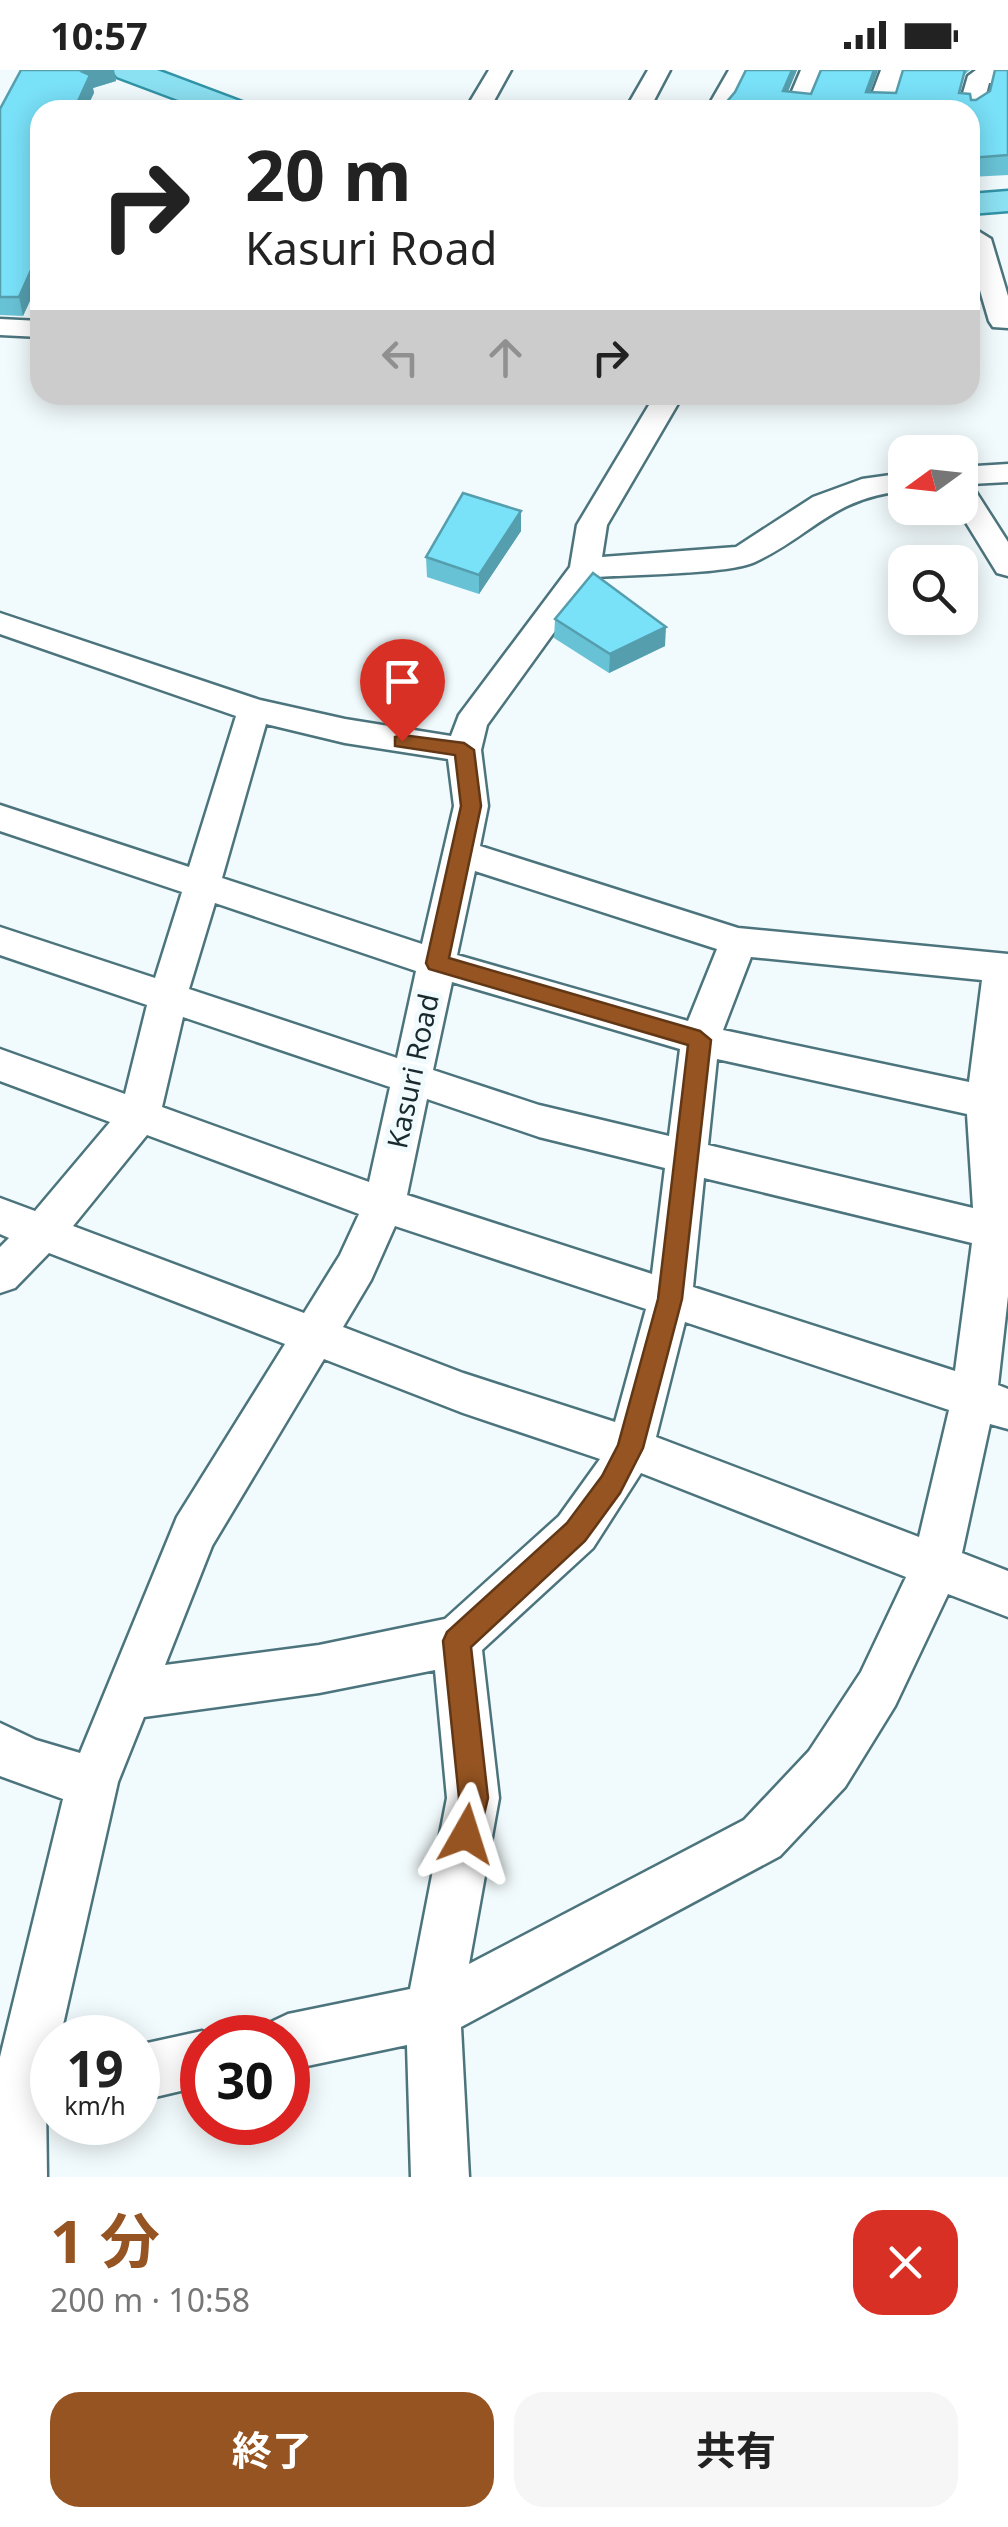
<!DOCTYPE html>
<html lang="ja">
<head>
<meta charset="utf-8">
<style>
  body { margin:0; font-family:"Noto Sans","Noto Sans JP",sans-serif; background:#f6f6f6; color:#222; height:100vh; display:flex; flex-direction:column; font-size:38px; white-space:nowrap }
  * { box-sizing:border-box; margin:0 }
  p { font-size:32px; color:#767676 }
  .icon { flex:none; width:55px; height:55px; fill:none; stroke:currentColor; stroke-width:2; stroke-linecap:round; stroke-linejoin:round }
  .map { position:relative; height:2107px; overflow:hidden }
  .sheet { display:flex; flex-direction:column; background:#fff; flex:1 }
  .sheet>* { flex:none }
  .banner { position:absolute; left:30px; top:30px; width:950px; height:305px; border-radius:30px; box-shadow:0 5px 25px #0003; background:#fff; color:#222; overflow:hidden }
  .needle { width:65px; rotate:255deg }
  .controls { position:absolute; left:888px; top:365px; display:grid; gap:20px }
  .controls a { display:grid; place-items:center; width:90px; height:90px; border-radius:20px; background:#fff; box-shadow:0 5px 25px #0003; font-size:50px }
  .speed { position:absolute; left:30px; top:1945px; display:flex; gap:20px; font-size:50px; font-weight:700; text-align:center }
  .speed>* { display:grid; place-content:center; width:130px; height:130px; border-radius:50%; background:#fff; box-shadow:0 5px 25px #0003; line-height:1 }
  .speed small { font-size:25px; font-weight:400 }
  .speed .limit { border:15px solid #d22; background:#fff; color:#111 }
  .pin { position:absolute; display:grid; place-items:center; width:85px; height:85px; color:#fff; margin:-102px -42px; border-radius:50% 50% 50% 0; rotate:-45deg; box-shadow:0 0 10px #0007 }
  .pin .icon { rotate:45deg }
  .me { position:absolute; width:110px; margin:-55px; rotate:6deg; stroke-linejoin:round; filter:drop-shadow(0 0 8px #0008) }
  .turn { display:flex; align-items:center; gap:35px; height:210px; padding:0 50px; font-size:45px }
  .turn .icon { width:130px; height:130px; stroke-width:2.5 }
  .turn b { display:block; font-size:70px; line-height:85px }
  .lanes { display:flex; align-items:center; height:95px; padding:0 50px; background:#0003; justify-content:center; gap:50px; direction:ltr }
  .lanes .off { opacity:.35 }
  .round { display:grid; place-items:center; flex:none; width:105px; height:105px; border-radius:30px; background:#f6f6f6 }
  .head { display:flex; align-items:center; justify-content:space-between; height:170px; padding:0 50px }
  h1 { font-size:60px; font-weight:700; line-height:75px; color:#955421 }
  .cta { display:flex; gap:20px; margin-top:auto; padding:20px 50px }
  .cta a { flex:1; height:115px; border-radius:30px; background:#955421; color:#fff; font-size:40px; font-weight:700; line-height:115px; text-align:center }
  .cta a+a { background:#f6f6f6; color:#222 }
  .status { display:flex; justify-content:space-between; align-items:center; height:70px; padding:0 50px; background:#fff; direction:ltr }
  .status svg { height:28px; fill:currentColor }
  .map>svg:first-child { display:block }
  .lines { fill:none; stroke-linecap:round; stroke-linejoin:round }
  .minor-casing { stroke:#4c747d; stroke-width:5 }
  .primary-casing { stroke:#3193a6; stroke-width:5 }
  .minor { fill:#fff; fill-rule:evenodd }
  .primary { fill:#8be0f1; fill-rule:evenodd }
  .wall { fill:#68c2d5 }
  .shaded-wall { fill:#559eae }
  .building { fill:#79e1f8; stroke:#559eae; stroke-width:2.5 }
  .route { fill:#955421; stroke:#613715; stroke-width:2.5 }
  .labels { text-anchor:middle; stroke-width:10; stroke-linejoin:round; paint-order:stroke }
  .street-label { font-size:28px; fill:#192a2e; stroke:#f1fafc }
</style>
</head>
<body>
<div class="status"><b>10:57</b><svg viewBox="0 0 49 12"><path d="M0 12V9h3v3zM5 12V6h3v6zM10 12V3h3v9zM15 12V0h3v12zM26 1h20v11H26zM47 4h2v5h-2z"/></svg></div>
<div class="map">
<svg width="1008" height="2107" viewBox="0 0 1008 2107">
  <rect width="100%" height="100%" fill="#f1fafc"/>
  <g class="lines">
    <defs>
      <g id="minor">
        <polygon points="489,0 511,0 489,40 465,40"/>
        <polygon points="648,0 670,0 649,40 625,40"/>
        <polygon points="729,0 751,0 730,40 706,40"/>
        <polygon points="801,0 823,0 808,40 784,40"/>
        <polygon points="881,0 903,0 890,40 866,40"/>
        <polygon points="976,0 1008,0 1008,14 989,13 982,40 970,47 970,40 958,40 968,6"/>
        <polygon points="978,161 991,169 1008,226 1008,258 993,257 989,251 970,186 970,163"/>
        <polygon points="0,249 40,251 40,267 0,265"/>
        <path d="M655,325H683L607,455L602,487L736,477L813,427L862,409L905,403V421C833,427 813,465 755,492C731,504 627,505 594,507L487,655L481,680L488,736L480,776L738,858L1008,884V1226L998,1315L1008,1319V1359L990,1354L962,1483L1008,1501V1547L948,1524L895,1636L845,1717L780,1786L461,1957L469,2107H411L407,1975L288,2000V1968H262L269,1953L288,1944L410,1919L447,1728L435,1600L319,1623L144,1647L118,1712L60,1968H52V2000L46,2028L47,2107H0V1987L63,1729L0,1706V1653L36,1670L80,1683L177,1447L285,1274L49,1183L15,1218L0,1223V1177L9,1168L0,1164V1128L35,1141L110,1052L0,1011V979L125,1024L147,935L0,885V857L155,908L182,822L0,761V735L189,797L236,646L0,564V543L260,630L345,649L451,666L459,645L570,497L577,455ZM266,654L345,673L448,689L454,736L422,874L222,808ZM475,801L717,879L688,951L457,885ZM215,833L416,901L397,988L189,919ZM751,887L982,910L969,1012L723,960ZM452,912L680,979L669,1066L539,1035L433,1000ZM183,947L390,1017L369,1112L162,1037ZM717,989L967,1044L973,1138L708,1075ZM427,1029L539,1067L665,1098L652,1204L407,1125ZM147,1065L359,1144L340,1185L304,1243L73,1156ZM704,1108L972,1173L955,1301L693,1217ZM395,1156L646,1239L615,1352L463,1303L343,1257L371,1210ZM685,1252L949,1340L919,1467L656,1367ZM324,1289L463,1343L600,1389L559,1446L445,1549L319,1575L165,1595L212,1476ZM641,1403L906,1507L861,1602L809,1681L744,1750L469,1894L499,1728L482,1580L593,1478Z"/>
        <polygon points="1008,394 1008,412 971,414 1008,472 1008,506 997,503 957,438 960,438 960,397"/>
        <polygon points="202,1961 217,1968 202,1968 202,2016 138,2031 138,1975"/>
      </g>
      <g id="primary">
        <polygon points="112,0 157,0 245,33 250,40 205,40 117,7"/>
        <polygon points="1008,121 1008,141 970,144 970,124"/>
      </g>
    </defs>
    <!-- minor casing -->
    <use href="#minor" class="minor-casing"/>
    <!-- primary casing -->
    <use href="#primary" class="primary-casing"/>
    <!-- minor -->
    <use href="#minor" class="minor"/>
    <!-- primary -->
    <use href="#primary" class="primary"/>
  </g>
  <!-- wall -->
  <g class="wall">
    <polygon points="21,0 114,0 116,11 93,18 94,23 40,40 40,209 23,246 0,245 0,39"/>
    <polygon points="797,0 788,22 811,24 821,0 878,0 870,23 896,23 903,0 970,0 964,5 960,23 971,30 976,30 990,21 1008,0 1008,105 970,107 970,40 724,40 724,35"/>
    <polygon points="521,441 521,461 479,524 427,507 426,487"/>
    <polygon points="555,549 665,576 609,603 554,568"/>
  </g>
  <!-- shaded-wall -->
  <g class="shaded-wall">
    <polygon points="90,0 114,0 116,11 93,18 94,23 86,40 74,40 83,2"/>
    <polygon points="792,0 797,0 780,40 783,21"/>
    <polygon points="874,0 878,0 864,40 866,22"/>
    <polygon points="40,180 40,209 23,246 19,227"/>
    <polygon points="521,441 521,461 479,524 479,505"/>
    <polygon points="666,557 665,576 609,603 610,584"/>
  </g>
  <!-- building -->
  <g class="building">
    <polygon points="21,0 90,0 83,2 90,5 74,40 40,40 40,111 37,118 40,118 40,180 19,227 0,227 0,39"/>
    <polygon points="746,0 792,0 783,21 811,24 821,0 874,0 866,22 896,23 903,0 965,0 959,23 970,24 971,30 976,30 990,21 995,0 1008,0 1008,85 970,88 970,40 776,40 724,35 735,22"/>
    <polygon points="463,423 521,441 479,505 426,487"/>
    <polygon points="593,503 666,557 610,584 555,549"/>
  </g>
  <!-- route -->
  <polygon class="route" points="402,665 464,673 474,680 481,736 449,888 700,961 711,970 682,1229 643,1378 620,1423 585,1471 471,1577 488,1728 477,1774 466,1778 456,1774 452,1764 459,1728 443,1571 447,1562 567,1453 602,1406 618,1375 658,1229 688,975 429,899 426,893 461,736 455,685 395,676 395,667"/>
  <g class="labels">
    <!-- street labels -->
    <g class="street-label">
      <text transform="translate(413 1001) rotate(-78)" y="10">Kasuri Road</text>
    </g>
  </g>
</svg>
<div class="controls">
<a><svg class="needle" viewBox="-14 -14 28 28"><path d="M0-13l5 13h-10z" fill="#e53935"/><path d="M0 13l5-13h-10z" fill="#767676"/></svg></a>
<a><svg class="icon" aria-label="search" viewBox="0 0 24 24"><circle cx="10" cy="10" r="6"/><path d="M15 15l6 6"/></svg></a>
</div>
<div class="speed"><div>19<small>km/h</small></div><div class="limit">30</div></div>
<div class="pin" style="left:402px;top:671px;background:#d93025"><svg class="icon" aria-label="arrive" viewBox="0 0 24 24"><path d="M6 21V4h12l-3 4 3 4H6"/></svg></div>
<svg class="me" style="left:466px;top:1764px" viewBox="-20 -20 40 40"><path d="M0-17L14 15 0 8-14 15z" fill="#955421" stroke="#fff" stroke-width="4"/></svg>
<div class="banner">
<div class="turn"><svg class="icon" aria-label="right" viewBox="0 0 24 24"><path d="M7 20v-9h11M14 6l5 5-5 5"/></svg><div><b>20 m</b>Kasuri Road</div></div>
<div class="lanes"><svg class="icon off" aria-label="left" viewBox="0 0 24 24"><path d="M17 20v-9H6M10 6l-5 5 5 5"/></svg><svg class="icon off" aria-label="ahead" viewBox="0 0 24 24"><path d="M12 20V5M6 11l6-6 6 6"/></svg><svg class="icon" aria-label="right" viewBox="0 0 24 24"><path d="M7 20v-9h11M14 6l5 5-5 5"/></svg></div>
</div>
</div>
<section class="sheet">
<div class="head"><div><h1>1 分</h1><p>200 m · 10:58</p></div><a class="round" style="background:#d93025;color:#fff"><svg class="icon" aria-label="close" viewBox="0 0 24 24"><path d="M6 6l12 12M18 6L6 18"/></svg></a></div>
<div class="cta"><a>終了</a><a>共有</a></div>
</section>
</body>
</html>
